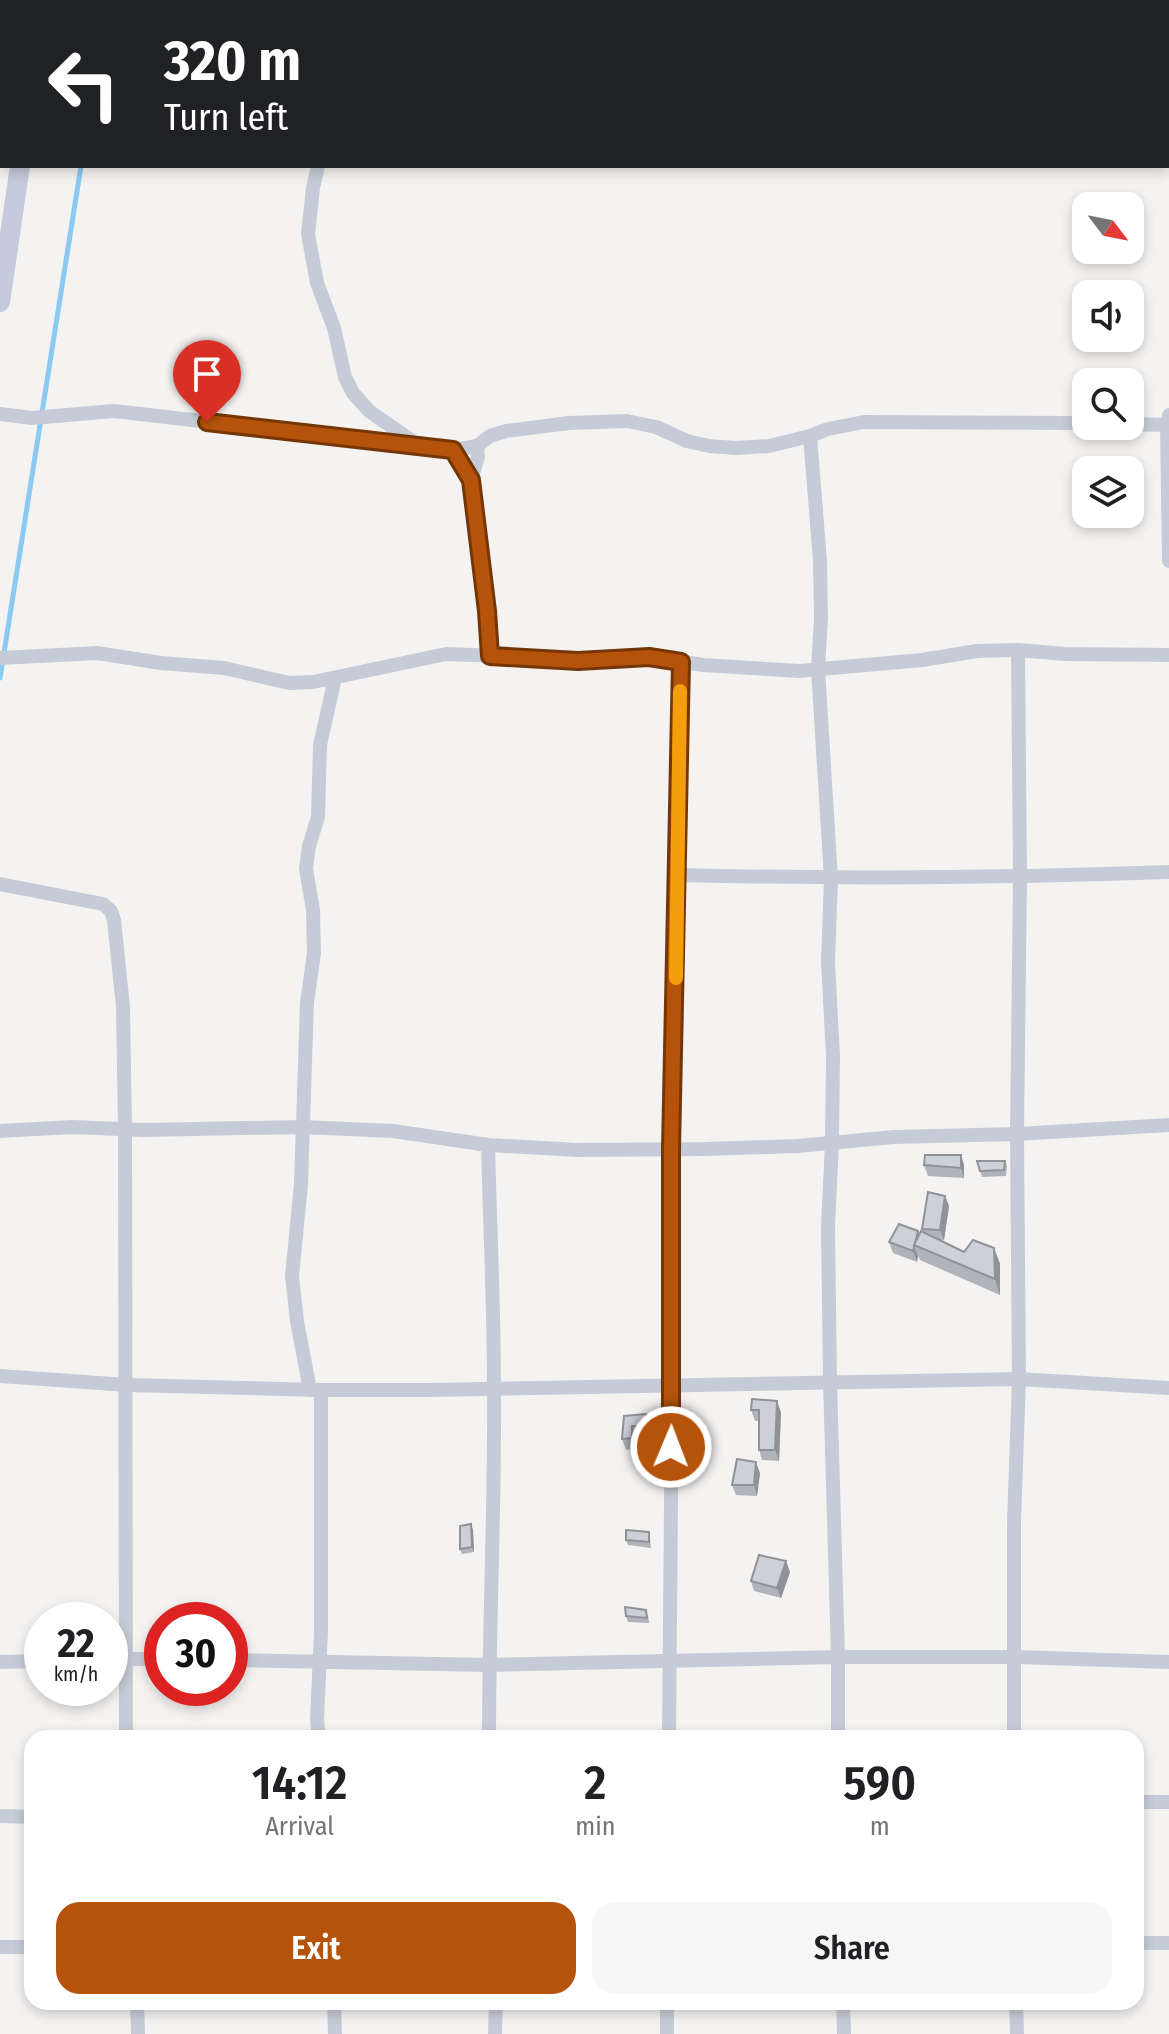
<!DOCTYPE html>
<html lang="en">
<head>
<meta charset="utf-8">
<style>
  body { margin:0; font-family:"Fira Sans Condensed",sans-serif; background:#f6f6f6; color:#202124; height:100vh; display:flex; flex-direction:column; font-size:30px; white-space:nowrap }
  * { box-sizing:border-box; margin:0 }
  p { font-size:26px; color:#757577 }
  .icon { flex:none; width:44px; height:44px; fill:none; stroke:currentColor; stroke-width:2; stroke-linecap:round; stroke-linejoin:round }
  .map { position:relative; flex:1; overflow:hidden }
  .side { position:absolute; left:24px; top:1730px; width:1120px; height:280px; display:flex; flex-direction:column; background:#fff; border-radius:24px; box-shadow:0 4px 12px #0003 }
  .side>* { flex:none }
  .guide { position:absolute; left:0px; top:0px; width:1170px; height:168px; box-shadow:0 4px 12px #0003; background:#202124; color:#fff; overflow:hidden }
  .needle { width:52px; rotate:122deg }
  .tools { position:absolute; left:1072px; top:192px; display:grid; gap:16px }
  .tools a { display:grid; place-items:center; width:72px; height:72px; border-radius:16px; background:#fff; box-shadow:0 4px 12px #0003; font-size:40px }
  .speed { position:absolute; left:24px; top:1602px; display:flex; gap:16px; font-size:40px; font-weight:700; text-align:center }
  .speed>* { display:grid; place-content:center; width:104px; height:104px; border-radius:50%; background:#fff; box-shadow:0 4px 12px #0003; line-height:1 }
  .speed small { font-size:20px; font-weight:400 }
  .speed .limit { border:12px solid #d22; background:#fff; color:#111 }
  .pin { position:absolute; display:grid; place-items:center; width:68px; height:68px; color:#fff; margin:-82px -34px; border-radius:50% 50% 50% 0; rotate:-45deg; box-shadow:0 0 8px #0007 }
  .pin .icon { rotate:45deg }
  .me { position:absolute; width:88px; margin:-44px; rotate:1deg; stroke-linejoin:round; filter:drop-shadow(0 0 6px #0008) }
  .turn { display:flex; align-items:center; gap:28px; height:168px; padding:0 32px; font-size:36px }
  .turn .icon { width:104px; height:104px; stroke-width:2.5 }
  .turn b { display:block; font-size:56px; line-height:68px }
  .eta { display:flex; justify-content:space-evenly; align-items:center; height:136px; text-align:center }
  .eta b { font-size:48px; font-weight:600; line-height:56px }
  .cta { display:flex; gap:16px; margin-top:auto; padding:16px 32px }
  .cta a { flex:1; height:92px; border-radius:24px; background:#b45309; color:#fff; font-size:32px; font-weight:600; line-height:92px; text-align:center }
  .cta a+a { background:#f6f6f6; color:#202124 }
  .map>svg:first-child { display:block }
  .green { fill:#c0f3dd }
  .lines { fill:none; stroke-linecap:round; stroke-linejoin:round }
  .stream { stroke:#8bcaf3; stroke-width:5 }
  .street { stroke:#c6ccd7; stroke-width:14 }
  .secondary { stroke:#c5cbdc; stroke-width:20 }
  .wall { fill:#b1b3ba }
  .shaded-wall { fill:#909297 }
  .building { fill:#ced0d8; stroke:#909297; stroke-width:2 }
  .route-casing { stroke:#753606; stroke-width:20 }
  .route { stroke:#b45309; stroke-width:14 }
  .slow { stroke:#f59e0b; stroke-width:14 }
</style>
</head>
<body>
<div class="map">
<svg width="1169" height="2034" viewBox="0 0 1169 2034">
  <rect width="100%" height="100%" fill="#f5f3f2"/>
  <!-- green -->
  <polygon class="green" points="734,0 1169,0 1169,123 1168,2 738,2"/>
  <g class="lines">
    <!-- stream -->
    <g class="stream">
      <polyline points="107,2 108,0"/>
      <polyline points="0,678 81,166"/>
    </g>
    <!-- street -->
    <g class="street">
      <polyline points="879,0 881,2"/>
      <polyline points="0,52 2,52"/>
      <polyline points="1168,114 1169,114"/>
      <polyline points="1168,147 1169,148"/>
      <polyline points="318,166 313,188 308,234 317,283 334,328 345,377 353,393 369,411 415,443"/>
      <polyline points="0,414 32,418 114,411 453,450 477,446 490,436 506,431 569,423 627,421 656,427 687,441 709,446 736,448 769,446 810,436 828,429 864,422 1086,423"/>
      <polyline points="1130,424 1167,425 1169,415"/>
      <polyline points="1169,425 1167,425 1169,561"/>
      <polyline points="810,436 820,561 821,618 818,669 831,879 828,962 833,1056 832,1143 828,1226 830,1382 838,1657 838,1738"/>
      <polyline points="477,446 478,457 471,480 487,611 490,656"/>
      <polyline points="453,450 471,480"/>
      <polyline points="0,658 97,653 161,663 224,668 289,683 313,682 446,654 521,657 578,661 649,657 703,665 799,671 922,660 977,651 1018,650 1065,654 1169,655"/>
      <path d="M678,875C842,879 1005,878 1169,872"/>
      <polyline points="0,884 103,904 111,911 114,920 123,1007 125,1129 126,1738"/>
      <polyline points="0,1131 72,1127 144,1130 302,1127 393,1131 488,1145 578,1150 705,1149 798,1146 894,1137 1017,1134 1169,1125"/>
      <path d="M488,1145C490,1226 494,1308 494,1390C495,1506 489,1622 489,1738"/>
      <polyline points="0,1376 127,1385 321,1390 429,1390 1019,1379 1169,1388"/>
      <polyline points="310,1390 297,1321 292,1276 301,1184 307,1003 314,953 313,910 306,869 309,846 318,817 320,745 335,678"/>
      <polyline points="110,1659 162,1659"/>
      <polyline points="230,1660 489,1665 838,1657 1013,1657 1169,1662"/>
      <polyline points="0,1662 42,1661"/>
      <polyline points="319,1738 317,1720 321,1631 321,1390"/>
      <polyline points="669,1738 672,1385 671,1149 681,662"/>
      <polyline points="1014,1738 1014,1522 1019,1379 1017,1134 1020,878 1018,650"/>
      <polyline points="1136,1802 1169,1802"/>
      <polyline points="0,1816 32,1817"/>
      <polyline points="1136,1943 1169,1943"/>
      <polyline points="0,1947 32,1947"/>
      <polyline points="137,2002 138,2034"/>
      <polyline points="334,2002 335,2034"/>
      <polyline points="843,2002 844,2034"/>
      <polyline points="1016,2002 1017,2034"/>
      <polyline points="495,2034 496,2002"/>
      <polyline points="667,2034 667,2002"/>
    </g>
    <!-- secondary -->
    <g class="secondary">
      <polyline points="37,2 37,0"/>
      <polyline points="0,302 20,166"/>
    </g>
  </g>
  <!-- wall -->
  <g class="wall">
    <polygon points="961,1155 964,1165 964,1178 928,1176 924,1165"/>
    <polygon points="977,1161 1005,1161 1007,1166 1006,1176 982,1177"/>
    <polygon points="945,1196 949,1206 944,1240 940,1240 964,1252 994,1248 1000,1264 1000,1295 920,1260 918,1256 917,1262 893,1253 889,1242 918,1231 920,1235 923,1232 922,1229"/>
    <polygon points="751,1410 781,1412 779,1461 762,1460 759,1450 759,1421 755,1421"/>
    <polygon points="624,1416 650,1425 649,1436 636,1437 636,1448 626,1450 622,1439"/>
    <polygon points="760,1473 757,1496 736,1495 732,1485"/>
    <polygon points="473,1530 474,1552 462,1554 460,1549"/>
    <polygon points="649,1532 650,1537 651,1548 628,1545 626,1540"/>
    <polygon points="790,1572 781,1598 754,1591 751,1581"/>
    <polygon points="648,1615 649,1623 628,1622 626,1616"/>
  </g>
  <!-- shaded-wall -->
  <g class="shaded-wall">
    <polygon points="961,1155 964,1165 964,1178 961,1168"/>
    <polygon points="945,1196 949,1206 944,1240 940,1230"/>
    <polygon points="914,1246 918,1256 917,1262 913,1251"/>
    <polygon points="994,1248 1000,1264 1000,1295 995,1279"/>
    <polygon points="777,1401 781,1412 779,1461 775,1450"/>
    <polygon points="646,1414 650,1425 649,1436 645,1426"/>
    <polygon points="632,1426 636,1437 636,1448 632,1438"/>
    <polygon points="756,1462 760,1473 757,1496 754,1485"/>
    <polygon points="471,1524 473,1530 474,1552 472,1547"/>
    <polygon points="786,1561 790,1572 781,1598 777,1588"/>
  </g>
  <!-- building -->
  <g class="building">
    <polygon points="925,1155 961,1155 961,1168 924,1165"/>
    <polygon points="977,1161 1005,1161 1004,1170 980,1171"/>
    <polygon points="928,1192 945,1196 940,1230 922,1229"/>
    <polygon points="899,1224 918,1231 913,1251 889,1242"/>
    <polygon points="921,1231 964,1252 973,1240 994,1248 995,1279 914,1245"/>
    <polygon points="752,1399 777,1401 775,1450 759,1450 759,1410 751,1410"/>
    <polygon points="646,1414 645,1426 632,1426 632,1438 622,1439 624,1416"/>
    <polygon points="737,1459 756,1462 754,1485 732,1485"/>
    <polygon points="471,1524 472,1547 460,1549 460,1526"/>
    <polygon points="626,1530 649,1532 649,1542 626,1540"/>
    <polygon points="759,1555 786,1561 777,1588 751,1581"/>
    <polygon points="625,1607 646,1610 647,1618 626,1616"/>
  </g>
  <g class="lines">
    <defs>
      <polyline id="route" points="207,422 453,450 471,480 487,611 490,656 578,661 649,657 681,662 671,1149 671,1447"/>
    </defs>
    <!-- route casing -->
    <use href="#route" class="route-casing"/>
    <!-- route -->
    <use href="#route" class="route"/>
    <!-- slow -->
    <polyline class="slow" points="676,978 680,691"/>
  </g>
</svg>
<div class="tools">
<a><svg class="needle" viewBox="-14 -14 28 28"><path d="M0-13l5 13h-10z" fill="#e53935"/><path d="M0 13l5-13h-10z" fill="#757577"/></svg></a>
<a><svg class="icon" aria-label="sound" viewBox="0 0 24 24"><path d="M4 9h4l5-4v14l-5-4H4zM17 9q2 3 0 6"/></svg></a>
<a><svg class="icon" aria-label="search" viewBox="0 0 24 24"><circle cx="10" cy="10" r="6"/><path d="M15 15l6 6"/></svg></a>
<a><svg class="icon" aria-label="layers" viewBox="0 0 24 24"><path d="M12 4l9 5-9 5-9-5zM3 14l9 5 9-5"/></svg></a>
</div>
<div class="speed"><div>22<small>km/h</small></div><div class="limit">30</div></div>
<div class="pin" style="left:207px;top:422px;background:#d93025"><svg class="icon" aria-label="arrive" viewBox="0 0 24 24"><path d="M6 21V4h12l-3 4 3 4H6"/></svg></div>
<svg class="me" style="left:671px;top:1447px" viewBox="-20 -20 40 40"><circle r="17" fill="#b45309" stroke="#fff" stroke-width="3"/><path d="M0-11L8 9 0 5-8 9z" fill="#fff"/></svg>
<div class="guide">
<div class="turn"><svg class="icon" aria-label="left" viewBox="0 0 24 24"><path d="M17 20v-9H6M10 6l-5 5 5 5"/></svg><div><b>320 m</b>Turn left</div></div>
</div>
<section class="side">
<div class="eta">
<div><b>14:12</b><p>Arrival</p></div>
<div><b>2</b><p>min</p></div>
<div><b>590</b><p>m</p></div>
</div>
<div class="cta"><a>Exit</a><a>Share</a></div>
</section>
</div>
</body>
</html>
